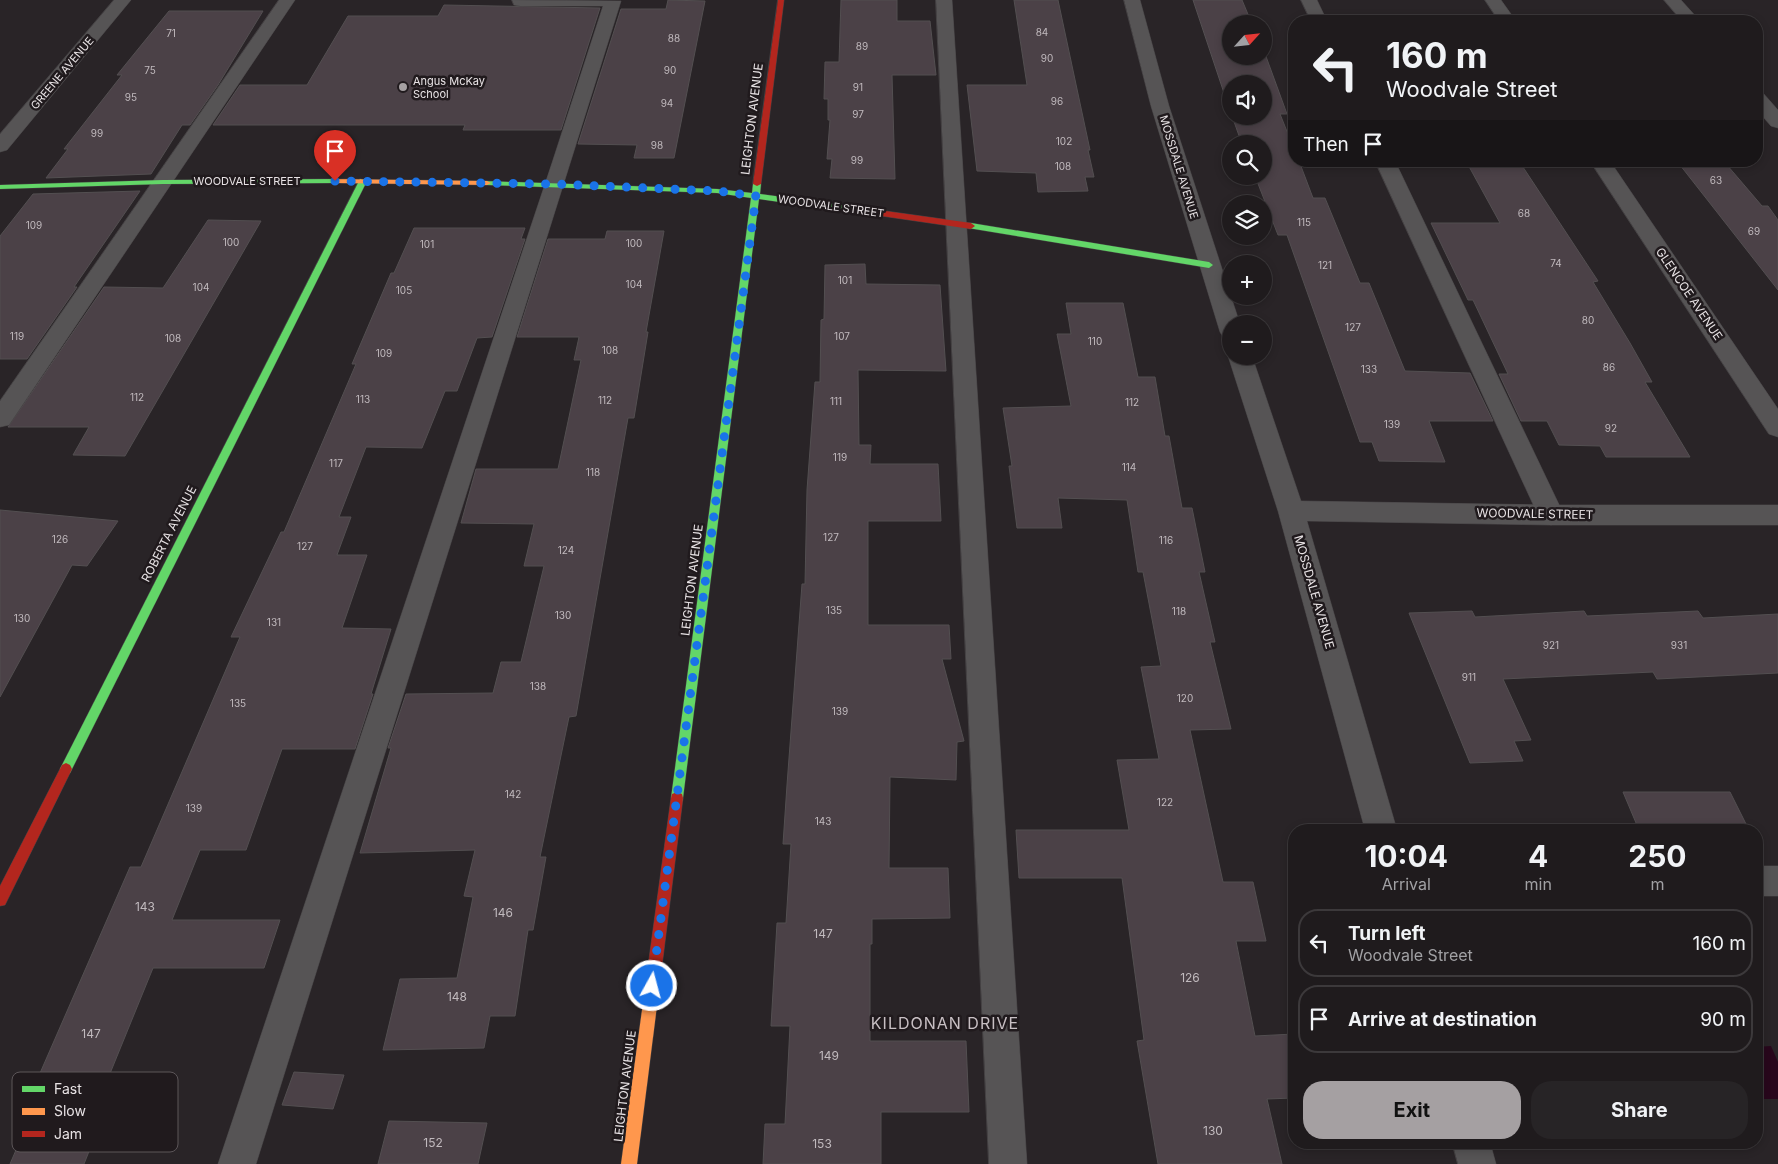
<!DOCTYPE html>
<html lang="en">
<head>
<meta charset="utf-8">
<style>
  body { margin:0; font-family:Inter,sans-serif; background:#272426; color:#f1f3f6; height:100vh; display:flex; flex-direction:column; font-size:19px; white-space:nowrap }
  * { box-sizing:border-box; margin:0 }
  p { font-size:16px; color:#a1a1a4 }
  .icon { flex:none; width:28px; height:28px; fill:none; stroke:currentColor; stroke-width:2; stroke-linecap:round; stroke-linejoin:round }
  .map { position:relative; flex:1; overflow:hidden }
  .drawer { position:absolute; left:1288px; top:824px; width:475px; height:325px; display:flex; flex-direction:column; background:#1f1b1d; border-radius:20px; box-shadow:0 2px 8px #0003,0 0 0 1px #3c393b }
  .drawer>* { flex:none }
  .guide { position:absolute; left:1288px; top:15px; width:475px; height:152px; border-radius:20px; box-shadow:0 2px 8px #0003,0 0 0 1px #3c393b; background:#1f1b1d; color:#f1f3f6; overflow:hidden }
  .needle { width:32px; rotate:63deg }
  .fabs { position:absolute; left:1222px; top:15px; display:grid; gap:10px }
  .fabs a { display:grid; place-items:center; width:50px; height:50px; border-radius:50%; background:#1f1b1d; box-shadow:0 2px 8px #0003,0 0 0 1px #3c393b; font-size:25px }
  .pin { position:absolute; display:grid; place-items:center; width:42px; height:42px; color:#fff; margin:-51px -21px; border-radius:50% 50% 50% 0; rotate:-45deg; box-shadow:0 0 5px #0007 }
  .pin .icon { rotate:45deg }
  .me { position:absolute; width:55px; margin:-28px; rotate:7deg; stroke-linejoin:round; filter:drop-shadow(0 0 4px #0008) }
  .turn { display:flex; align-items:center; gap:18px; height:105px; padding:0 15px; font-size:22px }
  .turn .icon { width:65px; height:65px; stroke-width:2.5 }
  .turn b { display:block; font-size:35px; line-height:42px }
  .then { display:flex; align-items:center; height:48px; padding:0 15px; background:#0003; gap:10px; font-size:19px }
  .eta { display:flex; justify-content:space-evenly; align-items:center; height:85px; text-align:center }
  .eta b { font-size:30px; font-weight:700; line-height:35px }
  .button { display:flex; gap:10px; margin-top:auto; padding:10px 15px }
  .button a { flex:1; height:58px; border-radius:20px; background:#a5a0a2; color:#111; font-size:20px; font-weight:700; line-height:58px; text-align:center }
  .button a+a { background:#272426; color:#f1f3f6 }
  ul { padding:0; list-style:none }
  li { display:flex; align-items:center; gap:15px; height:68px; margin:0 10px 8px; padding:0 5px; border:2px solid #3c393b; border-radius:20px }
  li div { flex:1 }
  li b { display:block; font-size:19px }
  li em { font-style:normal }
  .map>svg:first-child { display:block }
  .water { fill:#28071c }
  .building { fill:#4b4147; stroke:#534f51 }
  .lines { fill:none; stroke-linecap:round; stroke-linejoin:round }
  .lane-casing { stroke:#444143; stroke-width:1 }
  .street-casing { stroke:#444143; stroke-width:1 }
  .fast-casing { stroke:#444143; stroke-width:1 }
  .slow-casing { stroke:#444143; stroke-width:1 }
  .jam-casing { stroke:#444143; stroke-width:1 }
  .lane { fill:#565455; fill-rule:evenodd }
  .street { fill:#565455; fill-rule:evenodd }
  .fast { fill:#63d668; fill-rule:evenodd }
  .slow { fill:#ff974d; fill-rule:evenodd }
  .jam { fill:#b3261e; fill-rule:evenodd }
  .route { stroke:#1a73e8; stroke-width:9; stroke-dasharray:0 16.2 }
  .poi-dot { fill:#a5a0a2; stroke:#201a1d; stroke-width:2 }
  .labels { text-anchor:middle; stroke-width:5; stroke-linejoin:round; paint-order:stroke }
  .number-label { font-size:10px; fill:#c1babe }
  .far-street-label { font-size:11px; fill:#e8e3e5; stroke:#201a1d }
  .far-poi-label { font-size:11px; fill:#e8e3e5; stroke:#201a1d; text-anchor:start }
  .street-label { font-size:12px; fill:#e8e3e5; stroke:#201a1d }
  .near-number-label { font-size:12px; fill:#c1babe }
  .near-neighbourhood-label { font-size:16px; letter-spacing:1px; fill:#c7bfc3; stroke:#201a1d }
  .key { fill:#201a1d; stroke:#5c5659; stroke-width:1 }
  .key-label { font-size:14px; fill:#e8e3e5 }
</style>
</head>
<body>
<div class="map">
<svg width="1778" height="1164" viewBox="0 0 1778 1164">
  <rect width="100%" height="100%" fill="#292427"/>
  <!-- water -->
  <polygon class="water" points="1771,1046 1778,1062 1778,1099 1756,1099 1756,1047"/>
  <!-- building -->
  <g class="building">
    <polygon points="668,0 705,1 674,158 634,158 637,145 578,144 621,9 666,9"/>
    <polygon points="841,0 897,0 897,21 930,21 936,75 892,75 895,179 830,178 832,159 827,159 830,120 828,120 828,99 824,99 825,62 839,62"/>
    <polygon points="1014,0 1058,0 1090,150 1088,150 1094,177 1085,177 1088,191 1038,192 1036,173 977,171 967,85 1027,85"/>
    <polygon points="1193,0 1242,0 1252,24 1231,24 1231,56 1264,56 1264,51 1287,114 1280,114 1294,149 1294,161 1299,161 1313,198 1325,198 1360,283 1369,283 1405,371 1470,373 1493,421 1429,421 1445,462 1379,461 1372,442 1360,442 1287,235 1278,235 1255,176 1264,176 1264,144 1242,144 1232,116 1264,116 1264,84 1231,84 1231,114"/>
    <polygon points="444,5 600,8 561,130 463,130 465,125 213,125 240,85 307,85 348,16 438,16"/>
    <polygon points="169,11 263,11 218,85 190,125 182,125 151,174 46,178 68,149 64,149 122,75 117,75"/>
    <polygon points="1466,161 1519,161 1598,281 1593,282 1630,343 1652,382 1645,382 1690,457 1606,457 1600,446 1559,445 1547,421 1521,421 1499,374 1508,374 1473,300 1468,300 1431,223 1500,223"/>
    <polygon points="1680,165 1727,165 1762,206 1768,206 1778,220 1778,290"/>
    <polygon points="140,191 74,287 77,287 27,359 0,359 0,236 33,194"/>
    <polygon points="208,220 261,221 125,456 73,455 89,427 8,427 104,287 163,288"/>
    <polygon points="414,228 525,228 521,239 525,239 492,337 477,338 457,391 445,391 422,448 366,447 339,517 351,517 337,555 367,555 342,628 391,629 371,694 373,694 355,749 282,749 246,850 200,850 172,920 280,920 264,968 153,968 89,1125 99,1126 84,1164 10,1164 46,1080 37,1080 130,867 141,867 240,637 231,637 281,532 284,532 356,364 352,364 391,273 394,273"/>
    <polygon points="607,231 664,231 646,332 648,332 634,418 628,418 576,716 569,717 540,857 546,857 533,930 528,930 515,1016 490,1016 484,1048 383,1050 400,979 457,978 473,897 464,896 475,850 360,853 391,748 388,748 406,694 493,693 501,662 521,662 544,566 524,566 534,524 461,523 476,469 558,469 581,360 574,360 579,337 517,337 548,239 605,239"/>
    <polygon points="865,264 866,284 940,285 946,371 858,370 859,445 871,445 870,464 938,464 941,521 868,521 868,625 949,625 951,659 942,659 964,741 957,742 956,780 890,777 889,868 948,868 950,918 872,919 872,944 870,944 870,1041 966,1041 969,1112 881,1112 881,1164 763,1164 765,1124 785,1124 790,1026 771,1026 777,923 786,923 791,844 783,844 787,785 802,584 805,584 807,490 815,382 820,382 821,320 824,319 825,265"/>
    <polygon points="1066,303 1123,303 1138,377 1155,377 1165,436 1169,436 1182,508 1192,508 1205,572 1199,572 1215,642 1210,642 1231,729 1190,730 1223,882 1253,882 1266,941 1236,941 1255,1036 1294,1034 1294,1098 1267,1099 1282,1164 1158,1164 1137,1041 1144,1040 1122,878 1019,878 1016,830 1129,830 1117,760 1159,759 1141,667 1161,666 1143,572 1138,572 1127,500 1058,498 1062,528 1017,528 1009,466 1012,466 1003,408 1071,406 1057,334 1071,334"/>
    <polygon points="0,510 118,521 87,566 72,565 0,697"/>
    <polygon points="1472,611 1475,617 1584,611 1587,616 1698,611 1703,618 1778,614 1778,673 1657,679 1653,672 1503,679 1531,740 1514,741 1523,761 1470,763 1409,613"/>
    <polygon points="1623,792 1730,792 1749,830 1639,830"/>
    <polygon points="294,1072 344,1075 333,1109 282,1105"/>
    <polygon points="389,1121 487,1123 478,1164 378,1164"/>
  </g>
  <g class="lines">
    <defs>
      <g id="lane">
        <polygon points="279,0 295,0 9,425 0,427 0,401"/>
        <polygon points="512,0 621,1 256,1164 218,1164 552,163 603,6 520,6 514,5"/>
        <polygon points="936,0 952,0 1027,1164 989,1164"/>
        <polygon points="1301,0 1317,0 1327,21 1311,21"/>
        <polygon points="1664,0 1681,0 1700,21 1682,21"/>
        <polygon points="1756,92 1763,93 1778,110 1778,128 1771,126 1756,109"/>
        <polygon points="1375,161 1395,161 1564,515 1560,522 1551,525 1542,522 1538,515"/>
        <rect x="1756" y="866" width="22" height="30"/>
      </g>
      <g id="street">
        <polygon points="114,0 131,0 7,150 0,152 0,134"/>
        <polygon points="1124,0 1140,0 1169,106 1240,324 1231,324 1231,339 1223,337 1220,332 1151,106"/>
        <polygon points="1485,0 1501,0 1516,21 1499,21"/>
        <polygon points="1590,161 1610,161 1778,409 1778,437 1769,434"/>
        <polygon points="1231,351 1231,356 1252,356 1301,501 1551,505 1778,505 1778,525 1551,525 1307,521 1397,830 1365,830 1278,511 1228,356"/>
        <polygon points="1452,1142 1490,1142 1496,1164 1458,1164"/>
      </g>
      <g id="fast">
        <polygon points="334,179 337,179 337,183 163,184 0,189 0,185 163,180"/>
        <polygon points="360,179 367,181 70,773 66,775 62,773 60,769 62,765"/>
        <polygon points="484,181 717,189 752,193 753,184 757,182 761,184 760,194 857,207 861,210 857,213 759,199 683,798 682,802 677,804 672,802 671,798 751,198 717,193 487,185 484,185"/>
        <polygon points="971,223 1209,262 1213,265 1209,268 968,228 968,224"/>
      </g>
      <g id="slow">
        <polygon points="331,179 487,181 491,183 487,185 334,183 331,183"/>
        <polygon points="655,959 660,961 662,966 637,1164 621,1164 648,966 650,961"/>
      </g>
      <g id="jam">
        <polygon points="778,0 784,0 761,184 757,186 753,184"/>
        <polygon points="857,207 971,223 975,226 971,229 854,212 854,208"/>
        <polygon points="66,763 70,765 72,769 5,905 0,906 0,886 62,765"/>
        <polygon points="677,792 682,794 683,798 662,966 660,971 655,973 650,971 648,966 671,798 672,794"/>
      </g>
    </defs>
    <!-- lane casing -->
    <use href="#lane" class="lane-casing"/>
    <!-- street casing -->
    <use href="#street" class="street-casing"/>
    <!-- fast casing -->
    <use href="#fast" class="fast-casing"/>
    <!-- slow casing -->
    <use href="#slow" class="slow-casing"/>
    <!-- jam casing -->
    <use href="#jam" class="jam-casing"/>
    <!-- lane -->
    <use href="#lane" class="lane"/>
    <!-- street -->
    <use href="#street" class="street"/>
    <!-- fast -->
    <use href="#fast" class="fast"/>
    <!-- slow -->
    <use href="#slow" class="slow"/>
    <!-- jam -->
    <use href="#jam" class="jam"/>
  </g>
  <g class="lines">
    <!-- route -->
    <polyline class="route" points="335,181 554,184 717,191 756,196 652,986"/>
  </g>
  <!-- markers -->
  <circle class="poi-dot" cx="403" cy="87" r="5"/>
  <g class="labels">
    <!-- number labels -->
    <g class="number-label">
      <text x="1042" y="36">84</text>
      <text x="171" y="37">71</text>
      <text x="674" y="42">88</text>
      <text x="862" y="50">89</text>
      <text x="1047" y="62">90</text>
      <text x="150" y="74">75</text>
      <text x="670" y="74">90</text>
      <text x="858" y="91">91</text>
      <text x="131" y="101">95</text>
      <text x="1057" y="105">96</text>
      <text x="667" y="107">94</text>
      <text x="858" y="118">97</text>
      <text x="97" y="137">99</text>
      <text x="1064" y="145">102</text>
      <text x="657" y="149">98</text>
      <text x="857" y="164">99</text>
      <text x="1063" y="170">108</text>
      <text x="1716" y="184">63</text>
      <text x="1524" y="217">68</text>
      <text x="1304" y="226">115</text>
      <text x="34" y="229">109</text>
      <text x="1754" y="235">69</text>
      <text x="231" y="246">100</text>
      <text x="634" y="247">100</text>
      <text x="427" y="248">101</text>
      <text x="1556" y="267">74</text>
      <text x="1325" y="269">121</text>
      <text x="845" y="284">101</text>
      <text x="634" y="288">104</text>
      <text x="201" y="291">104</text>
      <text x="404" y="294">105</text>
      <text x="1588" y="324">80</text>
      <text x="1353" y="331">127</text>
      <text x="17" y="340">119</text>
      <text x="842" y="340">107</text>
      <text x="173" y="342">108</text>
      <text x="1095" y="345">110</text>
      <text x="610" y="354">108</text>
      <text x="384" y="357">109</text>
      <text x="1609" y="371">86</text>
      <text x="1369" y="373">133</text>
      <text x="137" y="401">112</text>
      <text x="363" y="403">113</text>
      <text x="605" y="404">112</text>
      <text x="836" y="405">111</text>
      <text x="1132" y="406">112</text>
      <text x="1392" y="428">139</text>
      <text x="1611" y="432">92</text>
      <text x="840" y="461">119</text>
      <text x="336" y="467">117</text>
      <text x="1129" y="471">114</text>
      <text x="593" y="476">118</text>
      <text x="831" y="541">127</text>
      <text x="60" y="543">126</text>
      <text x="1166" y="544">116</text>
      <text x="305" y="550">127</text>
      <text x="566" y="554">124</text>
      <text x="834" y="614">135</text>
      <text x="1179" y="615">118</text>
      <text x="563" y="619">130</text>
      <text x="22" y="622">130</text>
      <text x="274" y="626">131</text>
      <text x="1551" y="649">921</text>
      <text x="1679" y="649">931</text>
      <text x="1469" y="681">911</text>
      <text x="538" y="690">138</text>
      <text x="1185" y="702">120</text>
      <text x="238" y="707">135</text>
      <text x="840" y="715">139</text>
      <text x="513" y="798">142</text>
      <text x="1165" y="806">122</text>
      <text x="194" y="812">139</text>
      <text x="823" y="825">143</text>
    </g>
    <!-- far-street labels -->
    <g class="far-street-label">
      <text transform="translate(62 73) rotate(-50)" y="4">GREENE AVENUE</text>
      <text transform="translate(1179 167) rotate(73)" y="4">MOSSDALE AVENUE</text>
      <text x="247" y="185">WOODVALE STREET</text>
      <text transform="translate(831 206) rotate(8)" y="4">WOODVALE STREET</text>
    </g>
    <!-- far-poi labels -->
    <g class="far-poi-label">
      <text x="413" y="85">Angus McKay<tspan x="413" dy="13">School</tspan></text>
    </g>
    <!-- street labels -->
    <g class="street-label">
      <text transform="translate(752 119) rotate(-83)" y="4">LEIGHTON AVENUE</text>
      <text transform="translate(1689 294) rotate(56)" y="4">GLENCOE AVENUE</text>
      <text transform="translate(1535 514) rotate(1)" y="4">WOODVALE STREET</text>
      <text transform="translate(169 534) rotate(-63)" y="4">ROBERTA AVENUE</text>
      <text transform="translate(692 580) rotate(-83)" y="4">LEIGHTON AVENUE</text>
      <text transform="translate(1314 592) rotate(74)" y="4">MOSSDALE AVENUE</text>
      <text transform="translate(625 1086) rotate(-83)" y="4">LEIGHTON AVENUE</text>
    </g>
    <!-- near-number labels -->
    <g class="near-number-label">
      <text x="145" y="911">143</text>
      <text x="503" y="917">146</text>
      <text x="823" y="938">147</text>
      <text x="1190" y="982">126</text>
      <text x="457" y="1001">148</text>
      <text x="91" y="1038">147</text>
      <text x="829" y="1060">149</text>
      <text x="1213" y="1135">130</text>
      <text x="433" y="1147">152</text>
      <text x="822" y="1148">153</text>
    </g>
    <!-- near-neighbourhood labels -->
    <g class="near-neighbourhood-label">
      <text x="945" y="1029">KILDONAN DRIVE</text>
    </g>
  </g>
  <!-- legend -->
  <rect x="12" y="1072" width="166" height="80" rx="8" class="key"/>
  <rect x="22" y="1086" width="23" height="6" fill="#63d668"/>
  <rect x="22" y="1108" width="23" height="7" fill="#ff974d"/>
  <rect x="22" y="1131" width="23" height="6" fill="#b3261e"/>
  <g class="key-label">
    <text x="54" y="1094">Fast</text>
    <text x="54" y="1116">Slow</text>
    <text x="54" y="1139">Jam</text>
  </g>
</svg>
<div class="fabs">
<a><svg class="needle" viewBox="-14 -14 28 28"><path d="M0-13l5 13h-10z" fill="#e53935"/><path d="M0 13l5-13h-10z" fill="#a1a1a4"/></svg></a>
<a><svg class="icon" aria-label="sound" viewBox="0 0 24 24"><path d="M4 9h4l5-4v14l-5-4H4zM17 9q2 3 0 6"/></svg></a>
<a><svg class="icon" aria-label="search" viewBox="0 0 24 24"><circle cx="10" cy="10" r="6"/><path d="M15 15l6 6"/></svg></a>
<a><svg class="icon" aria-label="layers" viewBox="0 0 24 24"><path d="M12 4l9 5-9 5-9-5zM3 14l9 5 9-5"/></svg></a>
<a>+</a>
<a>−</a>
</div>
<div class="pin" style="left:335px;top:181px;background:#d93025"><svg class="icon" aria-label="arrive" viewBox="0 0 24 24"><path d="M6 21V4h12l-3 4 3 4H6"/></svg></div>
<svg class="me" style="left:652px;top:986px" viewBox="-20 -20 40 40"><circle r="17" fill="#1a73e8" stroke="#fff" stroke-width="3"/><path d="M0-11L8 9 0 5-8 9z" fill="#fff"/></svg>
<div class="guide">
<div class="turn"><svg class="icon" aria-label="left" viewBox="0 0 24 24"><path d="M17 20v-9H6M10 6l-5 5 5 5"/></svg><div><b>160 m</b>Woodvale Street</div></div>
<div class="then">Then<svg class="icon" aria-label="arrive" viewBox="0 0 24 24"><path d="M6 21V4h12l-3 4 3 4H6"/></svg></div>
</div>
<section class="drawer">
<div class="eta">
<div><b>10:04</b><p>Arrival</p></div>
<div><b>4</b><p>min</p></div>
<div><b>250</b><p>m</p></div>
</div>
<ul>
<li><svg class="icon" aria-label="left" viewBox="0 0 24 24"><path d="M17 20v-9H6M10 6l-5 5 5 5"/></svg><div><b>Turn left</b><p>Woodvale Street</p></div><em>160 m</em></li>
<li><svg class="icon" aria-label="arrive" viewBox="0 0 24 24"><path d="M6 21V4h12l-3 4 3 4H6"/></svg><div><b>Arrive at destination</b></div><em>90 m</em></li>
</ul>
<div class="button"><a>Exit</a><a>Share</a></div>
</section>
</div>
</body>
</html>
